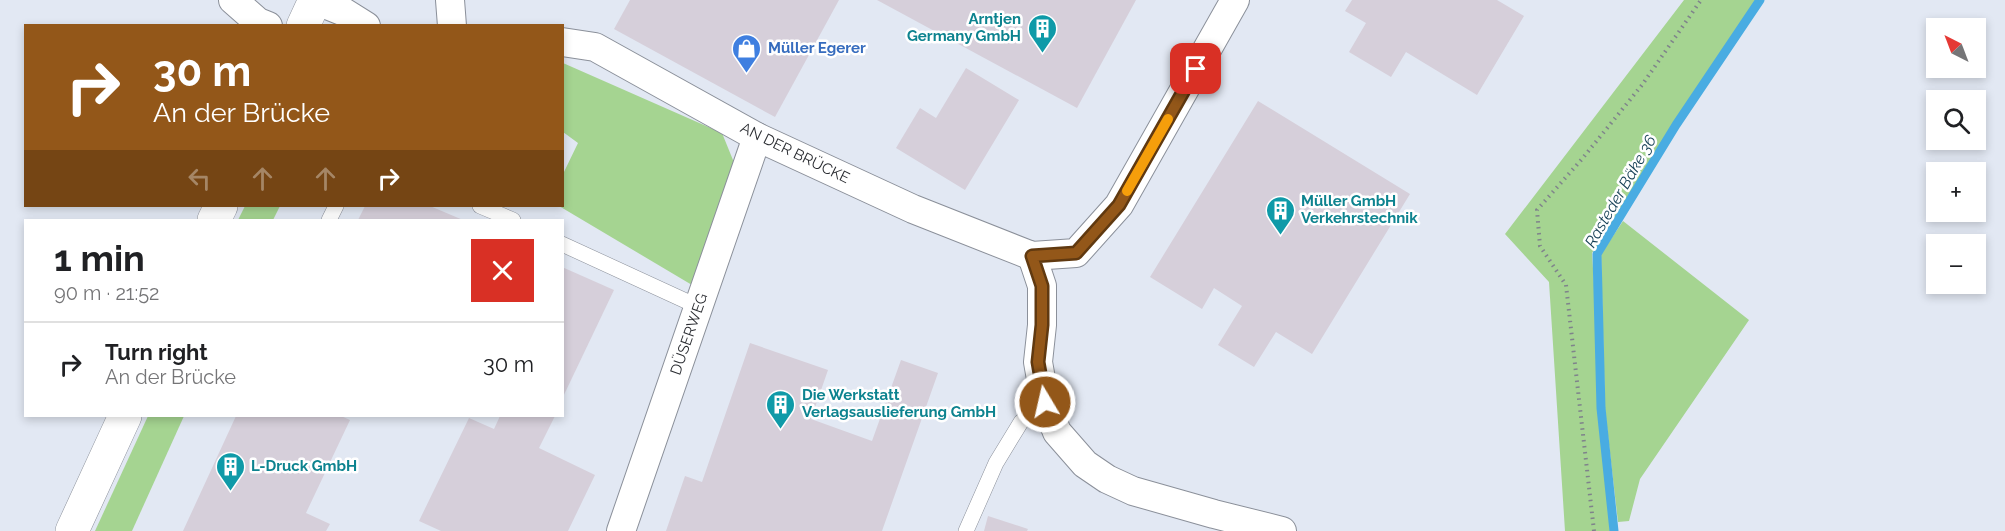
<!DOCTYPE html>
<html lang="en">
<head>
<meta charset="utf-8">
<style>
  body { margin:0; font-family:Raleway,sans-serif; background:#f6f6f6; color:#202124; height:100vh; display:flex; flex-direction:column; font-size:22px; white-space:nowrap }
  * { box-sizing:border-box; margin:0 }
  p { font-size:20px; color:#757577 }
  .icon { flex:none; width:33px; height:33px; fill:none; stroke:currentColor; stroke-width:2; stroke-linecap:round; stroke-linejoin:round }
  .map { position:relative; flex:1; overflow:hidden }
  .details { position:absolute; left:24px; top:219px; width:540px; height:198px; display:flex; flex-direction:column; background:#fff; border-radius:0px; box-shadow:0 3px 9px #0003 }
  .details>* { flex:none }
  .banner { position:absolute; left:24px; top:24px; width:540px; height:183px; border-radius:0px; box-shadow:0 3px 9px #0003; background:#935719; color:#fff; overflow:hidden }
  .needle { width:39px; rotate:318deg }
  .controls { position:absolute; left:1926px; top:18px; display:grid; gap:12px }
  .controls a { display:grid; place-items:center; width:60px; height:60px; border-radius:0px; background:#fff; box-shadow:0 3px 9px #0003; font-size:30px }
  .pin { position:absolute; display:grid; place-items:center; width:51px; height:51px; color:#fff; margin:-26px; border-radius:12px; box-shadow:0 3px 9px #0006 }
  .me { position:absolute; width:66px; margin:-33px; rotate:351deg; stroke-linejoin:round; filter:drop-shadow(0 0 4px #0008) }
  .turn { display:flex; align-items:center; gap:21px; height:126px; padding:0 30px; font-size:27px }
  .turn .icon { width:78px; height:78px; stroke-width:2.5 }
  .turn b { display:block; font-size:42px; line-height:51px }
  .lanes { display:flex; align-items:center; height:57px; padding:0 30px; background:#0003; justify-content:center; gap:30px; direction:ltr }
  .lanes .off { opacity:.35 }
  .round { display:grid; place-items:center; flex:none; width:63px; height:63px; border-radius:0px; background:#f6f6f6 }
  .summary { display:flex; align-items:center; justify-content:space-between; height:102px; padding:0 30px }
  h1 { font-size:36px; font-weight:700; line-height:45px }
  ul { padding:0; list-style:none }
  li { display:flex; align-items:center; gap:18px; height:84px; padding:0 30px; border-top:2px solid #e0e0e0 }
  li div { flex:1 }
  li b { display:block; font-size:22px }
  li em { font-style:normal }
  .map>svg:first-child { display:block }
  .green { fill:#a5d491 }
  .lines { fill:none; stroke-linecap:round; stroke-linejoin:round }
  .stream { stroke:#49ace2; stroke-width:9 }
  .building { fill:#d6cfda }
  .service-casing { stroke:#8b909a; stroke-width:16 }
  .minor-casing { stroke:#8b909a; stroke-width:30 }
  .secondary-casing { stroke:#8b909a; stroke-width:34 }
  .path { stroke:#7f838b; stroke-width:4; stroke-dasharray:1.5 4.5; stroke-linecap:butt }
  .service { stroke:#fff; stroke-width:15 }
  .minor { stroke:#fff; stroke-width:28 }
  .secondary { stroke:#fff; stroke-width:33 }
  .route-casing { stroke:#603910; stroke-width:15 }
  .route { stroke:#935719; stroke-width:10 }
  .slow { stroke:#f59e0b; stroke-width:10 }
  .labels { text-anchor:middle; stroke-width:5; stroke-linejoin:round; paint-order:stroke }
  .culture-label { font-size:15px; font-weight:bold; fill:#0d838f; stroke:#fff; text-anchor:start }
  .shop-label { font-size:15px; font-weight:bold; fill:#366cbe; stroke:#fff; text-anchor:start }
  .street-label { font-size:15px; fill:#2a2c31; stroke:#fff }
  .water-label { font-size:16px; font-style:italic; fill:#143e54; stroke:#fff }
</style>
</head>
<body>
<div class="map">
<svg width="2005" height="531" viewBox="0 0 2005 531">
  <rect width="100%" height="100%" fill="#e2e8f3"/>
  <!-- green -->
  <g class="green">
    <polygon points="1684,0 1758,0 1592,253 1610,531 1565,531 1549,282 1505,234"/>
    <polygon points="563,63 722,133 735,165 692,285 559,206 562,206 563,174 578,143 563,132"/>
    <polygon points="245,206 280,206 273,220 238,220"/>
    <polygon points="1623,221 1749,320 1640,479 1629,521 1618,522 1605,410 1601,254"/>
    <polygon points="148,416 184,416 132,531 95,531"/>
  </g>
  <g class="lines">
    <!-- stream -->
    <polyline class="stream" points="1614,531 1601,408 1597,254 1676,125 1760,0"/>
  </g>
  <!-- building -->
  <g class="building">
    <polygon points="630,0 839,0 775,117 614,29"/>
    <polygon points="877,0 1136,0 1077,108"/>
    <polygon points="1352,0 1497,0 1524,16 1477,95 1406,52 1391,77 1349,52 1366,23 1345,11"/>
    <polygon points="966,68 1019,100 965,190 896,148 920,108 936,118"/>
    <polygon points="1258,101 1410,194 1312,354 1276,332 1254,367 1218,345 1242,306 1214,288 1202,309 1150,277"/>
    <polygon points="365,206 430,206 463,220 358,220"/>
    <polygon points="562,267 614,290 562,399"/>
    <polygon points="750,343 828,370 811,419 872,441 901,360 938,373 882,531 666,531 685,476 702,482"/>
    <polygon points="236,416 341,416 350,420 306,513 330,524 326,531 183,531"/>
    <polygon points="500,416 555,416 539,448 595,475 568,531 441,531 419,521 469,418 494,429"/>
    <polygon points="988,516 1028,529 1027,531 984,531"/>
  </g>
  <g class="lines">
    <defs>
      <g id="service">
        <polyline points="480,206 513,220"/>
        <polyline points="329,220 336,206"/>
        <polyline points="562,244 699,307"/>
        <polyline points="966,531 996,463 1021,422 1045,402"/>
      </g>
      <g id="minor">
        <polyline points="233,0 258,22 268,26"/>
        <polyline points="315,0 342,11 366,26"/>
        <polyline points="450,0 452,26"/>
        <polyline points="562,42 595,47 757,137 913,209 1032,256 1076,253 1119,205 1235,0"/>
        <polyline points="1032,256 1042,286 1042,325 1038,362 1045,402 1057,432 1085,464 1107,479 1133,491 1214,514 1282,531"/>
        <polyline points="621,531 757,137"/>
      </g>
      <g id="secondary">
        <polyline points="303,26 315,0"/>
        <polyline points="214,220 221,206"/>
        <polyline points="72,531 125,416"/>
      </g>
    </defs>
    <!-- service casing -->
    <use href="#service" class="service-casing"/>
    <!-- minor casing -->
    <use href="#minor" class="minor-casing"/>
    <!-- secondary casing -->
    <use href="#secondary" class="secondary-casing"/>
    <!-- path -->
    <polyline class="path" points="1594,531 1566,285 1540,246 1537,210 1582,159 1642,85 1701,0"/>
    <!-- service -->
    <use href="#service" class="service"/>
    <!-- minor -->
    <use href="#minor" class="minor"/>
    <!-- secondary -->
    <use href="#secondary" class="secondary"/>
  </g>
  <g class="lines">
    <defs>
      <polyline id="route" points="1045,402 1038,362 1042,325 1042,286 1032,256 1076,253 1119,205 1196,69"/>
    </defs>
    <!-- route casing -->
    <use href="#route" class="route-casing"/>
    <!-- route -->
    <use href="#route" class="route"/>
    <!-- slow -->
    <polyline class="slow" points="1127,191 1168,119"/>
  </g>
  <!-- icons -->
  <defs>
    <symbol id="building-pin" viewBox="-11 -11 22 30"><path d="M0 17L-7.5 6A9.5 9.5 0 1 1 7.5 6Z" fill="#0f9aa8" stroke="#fff"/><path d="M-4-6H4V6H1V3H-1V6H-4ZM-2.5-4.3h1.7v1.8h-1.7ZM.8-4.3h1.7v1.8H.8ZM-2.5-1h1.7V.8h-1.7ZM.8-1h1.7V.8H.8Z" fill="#fff"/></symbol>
    <symbol id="shop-pin" viewBox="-11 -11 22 30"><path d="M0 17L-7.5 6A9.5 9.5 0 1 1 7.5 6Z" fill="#3f7fe0" stroke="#fff"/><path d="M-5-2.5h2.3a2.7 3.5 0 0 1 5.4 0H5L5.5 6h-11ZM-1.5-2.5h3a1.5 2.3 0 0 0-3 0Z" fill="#fff"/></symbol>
  </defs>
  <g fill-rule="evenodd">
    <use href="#building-pin" x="1026" y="12" width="33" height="45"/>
    <use href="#shop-pin" x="730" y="32" width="33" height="45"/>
    <use href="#building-pin" x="1264" y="194" width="33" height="45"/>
    <use href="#building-pin" x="764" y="388" width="33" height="45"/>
    <use href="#building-pin" x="214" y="450" width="33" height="45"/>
  </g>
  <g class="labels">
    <!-- culture labels -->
    <g class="culture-label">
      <text x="1021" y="24" text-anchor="end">Arntjen<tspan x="1021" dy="17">Germany GmbH</tspan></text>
      <text x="1301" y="206">Müller GmbH<tspan x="1301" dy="17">Verkehrstechnik</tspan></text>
      <text x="802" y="400">Die Werkstatt<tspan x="802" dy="17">Verlagsauslieferung GmbH</tspan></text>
      <text x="251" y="471">L-Druck GmbH</text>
    </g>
    <!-- shop labels -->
    <g class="shop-label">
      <text x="768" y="53">Müller Egerer</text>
    </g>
    <!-- street labels -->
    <g class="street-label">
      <text transform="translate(795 153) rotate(26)" y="5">AN DER BRÜCKE</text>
      <text transform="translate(689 334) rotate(-71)" y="5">DÜSERWEG</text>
    </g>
    <!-- water labels -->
    <g class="water-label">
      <text transform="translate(1620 191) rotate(-60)" y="6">Rasteder Bäke 36</text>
    </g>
  </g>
</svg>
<div class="controls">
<a><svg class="needle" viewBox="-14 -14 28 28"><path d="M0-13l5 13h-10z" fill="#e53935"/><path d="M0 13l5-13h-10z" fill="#757577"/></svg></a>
<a><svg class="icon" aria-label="search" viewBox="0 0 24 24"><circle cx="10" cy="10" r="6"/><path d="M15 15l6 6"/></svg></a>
<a>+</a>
<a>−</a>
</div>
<div class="pin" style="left:1196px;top:69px;background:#d93025"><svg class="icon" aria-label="arrive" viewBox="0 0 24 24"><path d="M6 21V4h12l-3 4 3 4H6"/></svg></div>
<svg class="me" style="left:1045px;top:402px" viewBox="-20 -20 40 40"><circle r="17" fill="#935719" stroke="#fff" stroke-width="3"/><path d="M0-11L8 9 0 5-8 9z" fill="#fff"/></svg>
<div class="banner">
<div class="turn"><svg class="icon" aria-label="right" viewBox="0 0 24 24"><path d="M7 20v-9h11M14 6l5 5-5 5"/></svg><div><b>30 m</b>An der Brücke</div></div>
<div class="lanes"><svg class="icon off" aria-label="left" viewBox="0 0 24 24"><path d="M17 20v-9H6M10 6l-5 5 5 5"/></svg><svg class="icon off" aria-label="ahead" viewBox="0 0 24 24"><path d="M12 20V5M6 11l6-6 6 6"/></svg><svg class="icon off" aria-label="ahead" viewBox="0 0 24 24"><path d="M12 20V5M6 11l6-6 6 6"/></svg><svg class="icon" aria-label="right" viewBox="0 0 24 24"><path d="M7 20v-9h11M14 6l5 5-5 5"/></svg></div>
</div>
<section class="details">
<div class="summary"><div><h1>1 min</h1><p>90 m · 21:52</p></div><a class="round" style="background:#d93025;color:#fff"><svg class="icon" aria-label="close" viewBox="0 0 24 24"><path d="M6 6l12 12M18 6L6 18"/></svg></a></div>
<ul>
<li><svg class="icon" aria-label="right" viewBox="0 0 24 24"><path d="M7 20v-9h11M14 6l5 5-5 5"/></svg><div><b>Turn right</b><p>An der Brücke</p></div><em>30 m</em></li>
</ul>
</section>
</div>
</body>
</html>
